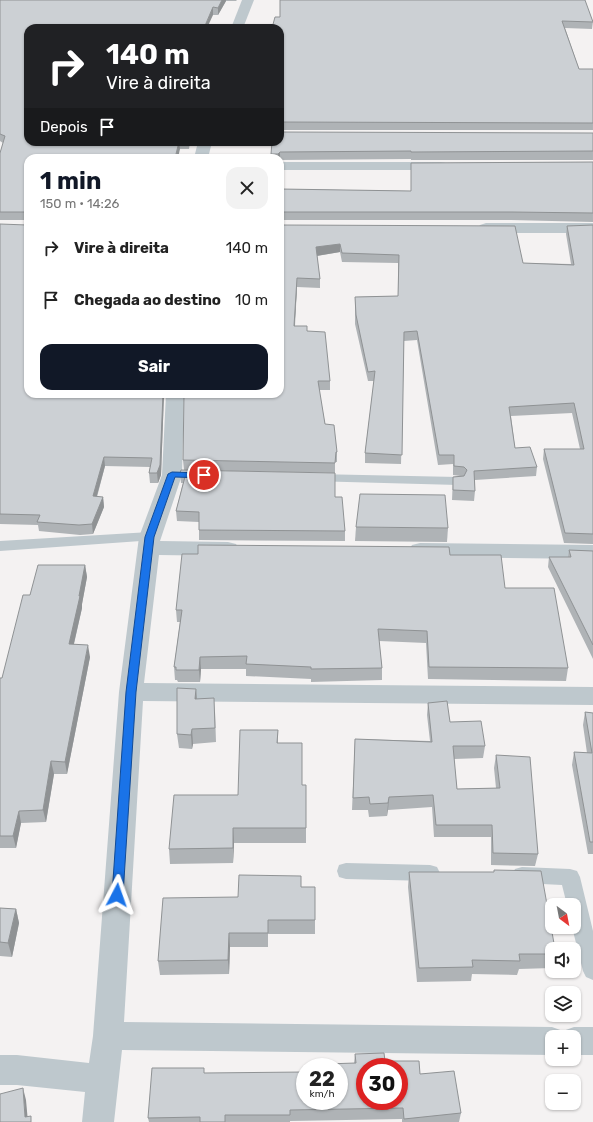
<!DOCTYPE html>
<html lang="pt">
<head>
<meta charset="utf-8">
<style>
  body { margin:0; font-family:Rubik,sans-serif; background:#f2f2f2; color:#222; height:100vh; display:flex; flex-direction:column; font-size:15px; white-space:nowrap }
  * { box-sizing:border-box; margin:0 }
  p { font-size:13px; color:#767676 }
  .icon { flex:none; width:22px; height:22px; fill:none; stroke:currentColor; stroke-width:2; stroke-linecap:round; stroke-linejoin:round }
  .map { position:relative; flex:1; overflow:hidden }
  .drawer { position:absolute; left:24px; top:154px; width:260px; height:244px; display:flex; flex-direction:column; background:#fff; border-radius:12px; box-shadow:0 1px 3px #0004 }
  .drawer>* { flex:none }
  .banner { position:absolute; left:24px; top:24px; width:260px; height:122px; border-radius:12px; box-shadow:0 1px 3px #0004; background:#202124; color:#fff; overflow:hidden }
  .needle { width:26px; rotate:148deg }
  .buttons { position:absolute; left:545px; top:898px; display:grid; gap:8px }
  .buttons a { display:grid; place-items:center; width:36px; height:36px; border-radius:8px; background:#fff; box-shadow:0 1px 3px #0004; font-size:20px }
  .speed { position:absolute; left:296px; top:1058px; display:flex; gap:8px; font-size:20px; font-weight:700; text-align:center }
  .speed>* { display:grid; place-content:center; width:52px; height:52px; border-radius:50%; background:#fff; box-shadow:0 1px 3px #0004; line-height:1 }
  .speed small { font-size:10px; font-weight:400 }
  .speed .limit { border:6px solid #d22; background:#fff; color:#111 }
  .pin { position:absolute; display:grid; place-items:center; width:34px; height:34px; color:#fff; margin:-17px; border:2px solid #fff; border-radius:50%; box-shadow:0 1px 4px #0007 }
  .me { position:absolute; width:44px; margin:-22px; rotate:4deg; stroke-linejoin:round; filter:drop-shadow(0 0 3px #0008) }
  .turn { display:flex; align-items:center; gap:14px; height:84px; padding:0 16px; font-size:18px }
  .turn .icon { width:52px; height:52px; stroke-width:2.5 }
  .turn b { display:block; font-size:28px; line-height:34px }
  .then { display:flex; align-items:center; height:38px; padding:0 16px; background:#0003; gap:8px; font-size:15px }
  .round { display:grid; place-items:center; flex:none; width:42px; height:42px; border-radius:12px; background:#f2f2f2 }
  .headline { display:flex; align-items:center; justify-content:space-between; height:68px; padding:0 16px }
  h1 { font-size:24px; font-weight:700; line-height:30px; color:#111827 }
  .cta { display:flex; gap:8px; margin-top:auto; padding:8px 16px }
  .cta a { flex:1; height:46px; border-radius:12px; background:#111827; color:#fff; font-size:16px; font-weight:700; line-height:46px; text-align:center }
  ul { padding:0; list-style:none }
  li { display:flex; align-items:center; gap:12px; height:52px; padding:0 16px }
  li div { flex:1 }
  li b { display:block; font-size:15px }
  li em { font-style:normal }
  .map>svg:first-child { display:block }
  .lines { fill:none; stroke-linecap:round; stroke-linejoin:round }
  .lane { fill:#bec8cd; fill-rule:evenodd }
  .street { fill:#bec8cd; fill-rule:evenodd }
  .wall { fill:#afb3b6 }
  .shaded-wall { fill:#8f9294 }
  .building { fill:#ccd0d4; stroke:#8f9294; fill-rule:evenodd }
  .route { fill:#1a73e8; stroke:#114b97 }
</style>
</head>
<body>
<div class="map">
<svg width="593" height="1122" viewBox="0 0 593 1122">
  <rect width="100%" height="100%" fill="#f4f2f2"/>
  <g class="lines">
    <!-- lane -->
    <g class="lane">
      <polygon points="315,474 458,477 463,478 465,481 463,484 458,485 310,481 308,478 310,475"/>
      <polygon points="150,532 155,534 157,537 155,540 0,551 0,541"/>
      <polygon points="346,863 430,865 437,867 440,873 437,879 430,881 346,879 339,877 337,871 339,865"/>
      <polygon points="522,867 570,869 577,871 580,877 593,931 593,980 586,977 583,971 572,927 574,927 574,905 567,905 562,885 522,883 515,881 512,875 515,869"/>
    </g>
    <!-- street -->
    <g class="street">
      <polygon points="242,0 254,0 243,28 231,28"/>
      <polygon points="198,142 212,142 208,158 194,158"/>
      <polygon points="280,162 441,162 446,163 448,166 446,169 441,170 280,170"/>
      <polygon points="486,223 593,223 593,233 486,233 480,231 478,228 480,225"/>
      <polygon points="166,394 184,394 182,475 160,541 228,542 236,544 239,549 236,554 228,556 159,555 144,683 593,687 593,705 143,701 124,1022 552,1027 563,1031 574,1027 593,1027 593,1055 574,1055 574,1037 552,1037 552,1055 122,1050 114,1122 82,1122 85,1092 17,1085 0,1085 0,1055 17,1055 89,1063 93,1036 119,692 139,537 162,475"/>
      <polygon points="420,543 593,545 593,559 420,557 412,555 409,550 412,545"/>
    </g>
  </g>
  <!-- wall -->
  <g class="wall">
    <polygon points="0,0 237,0 236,1 226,1 218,15 213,15 28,28 28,142 190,142 189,149 180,149 28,220 0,220 0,153 3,143 0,141"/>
    <polygon points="275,17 593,21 592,29 565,28 579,69 593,69 593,130 280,130 280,28"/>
    <polygon points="593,133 593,160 411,160 411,159 280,160 280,158 271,158 272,142"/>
    <polygon points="593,162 593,222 511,220 280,220 280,189 411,191 411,163"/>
    <polygon points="0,224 28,394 164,394 161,475 158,483 150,483 149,473 150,467 105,466 97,497 103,497 104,507 93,534 80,535 39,531 38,525 0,524"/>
    <polygon points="280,225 523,263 571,264 566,234 567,226 593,225 593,544 564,543 543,459 544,449 580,449 572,413 511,416 515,448 537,467 536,476 475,480 475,491 474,501 452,500 453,477 460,476 453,475 453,464 438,465 417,340 404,341 401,464 365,463 365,453 374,381 368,381 355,324 355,297 398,296 398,263 342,262 340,252 317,256 320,279 320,288 297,287 295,326 307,331 330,381 330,390 319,390 325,424 337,452 337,462 335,462 335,473 184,470 183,460 280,394"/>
    <polygon points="181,470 335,497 345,531 345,541 199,540 199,522 177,521 176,511 183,483 181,483 180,473"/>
    <polygon points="356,527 448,528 447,542 355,541"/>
    <polygon points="569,550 593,551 593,659 548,567 549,557 568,557"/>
    <polygon points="450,555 505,588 568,668 566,681 428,679 426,643 379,641 382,668 382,680 311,682 311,679 246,676 246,669 201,669 200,682 178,682 177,680 175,680 174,667 180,622 177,622 176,610"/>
    <polygon points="85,565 87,577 82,604 82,608 74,644 90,657 67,774 54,774 46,822 21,823 16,848 0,848 0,678 2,678 30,595"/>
    <polygon points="196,689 197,699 215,712 216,742 193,744 192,749 179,748 177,734"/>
    <polygon points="428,703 450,722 485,746 483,758 454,759 457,789 496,788 494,768 496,755 538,854 535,866 491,865 491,837 434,837 432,807 388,810 387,816 369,817 368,810 352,810 355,739 430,741 427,715"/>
    <polygon points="585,712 593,713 593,854 588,854 572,765 574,752 587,753 583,725"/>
    <polygon points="278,730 278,743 302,785 306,785 306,843 234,843 233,863 170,864 169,849 238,795"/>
    <polygon points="494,870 552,949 552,968 519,969 517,975 472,974 471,981 417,982 408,887 409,872 494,872"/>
    <polygon points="301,887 315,887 315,934 268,934 268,947 230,947 229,974 160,975 158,961 238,897"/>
    <polygon points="0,908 16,909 19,923 12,957 0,956"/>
    <polygon points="355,1054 385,1061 420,1074 461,1113 459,1122 402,1122 402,1119 290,1121 290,1122 149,1122 148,1118 204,1068 204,1073 305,1101 354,1063"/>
  </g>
  <!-- shaded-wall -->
  <g class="shaded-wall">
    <polygon points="222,0 226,0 226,1 218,15 218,8"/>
    <polygon points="213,7 213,15 207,28 204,28"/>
    <polygon points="179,142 180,149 178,158 175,158"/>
    <polygon points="280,152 280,158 278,158 278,154"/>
    <polygon points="340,244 340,252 316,256 316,247"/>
    <polygon points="297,278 297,287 294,335 294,326"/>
    <polygon points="163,394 164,394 161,475 158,483 157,473"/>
    <polygon points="104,457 105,466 94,506 93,496"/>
    <polygon points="103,497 104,507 93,534 92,524"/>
    <polygon points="85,565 87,577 82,604 82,608 71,656 69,644"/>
    <polygon points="88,645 90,657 67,774 65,762"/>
    <polygon points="200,657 201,669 200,682 199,670"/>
    <polygon points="196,689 197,703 195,699"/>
    <polygon points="192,729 193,744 192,749 191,735"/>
    <polygon points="51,761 54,774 46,822 43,810"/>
    <polygon points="389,797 388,810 387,816 388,803"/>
    <polygon points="19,811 21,823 16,848 13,836"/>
    <polygon points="233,828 234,843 233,863"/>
    <polygon points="16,909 19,923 12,957 8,943"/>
    <polygon points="229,933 230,947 229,974 228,960"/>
    <polygon points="23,1088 26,1100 28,1122 25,1117"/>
  </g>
  <!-- building -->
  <g class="building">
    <polygon points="0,0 222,0 218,8 213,7 204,28 28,28 28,142 179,142 175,158 28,158 28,213 27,212 0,212 0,153 5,136 0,134"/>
    <polygon points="280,0 585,0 593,22 562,21 579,69 593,69 593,123 280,122 280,28 272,28 275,17 280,17"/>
    <polygon points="280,132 593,133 593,151 411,152 411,151 280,152 278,154 271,154 272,142 280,142"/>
    <polygon points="593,162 593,213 512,212 280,212 280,189 411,191 411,163"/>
    <polygon points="0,224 27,225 28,224 28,394 163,394 160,465 157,473 149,473 152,458 104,457 93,496 103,497 92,524 79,525 37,522 40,515 0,514"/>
    <polygon points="280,225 515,226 523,263 574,265 567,226 593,225 593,534 565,533 544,449 584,449 574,403 509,407 515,448 530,447 537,467 474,471 475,491 453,490 453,477 464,476 467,470 464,467 454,466 454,455 439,455 417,331 404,332 402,455 365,453 375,371 368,372 356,315 355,297 398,296 399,255 342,253 340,244 316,247 320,279 297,278 294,326 307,326 307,331 325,332 330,381 318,381 325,424 334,425 337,452 336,452 335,463 183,460 184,394 280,394"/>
    <polygon points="181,470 335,473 335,497 342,497 345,531 199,530 199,512 176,511 186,473 180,473"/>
    <polygon points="360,494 445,495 448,528 356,527"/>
    <polygon points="198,545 449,547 450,555 501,555 505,588 554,588 568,668 429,667 427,631 378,629 382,668 311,669 311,667 246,664 247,656 200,657 199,670 176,670 176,667 174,667 182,610 176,610 182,554 198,554"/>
    <polygon points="569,550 593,551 593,645 549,557 571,557"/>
    <polygon points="38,565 85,565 79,596 80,596 69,644 88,645 65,762 51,761 43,810 19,811 13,836 0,836 0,678 2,678 23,595 30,595"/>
    <polygon points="177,688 196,689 195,699 214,698 215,728 192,729 191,735 177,734"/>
    <polygon points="447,701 450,722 481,721 485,746 453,746 457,789 500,788 496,755 530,757 538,854 493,853 492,825 436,825 433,795 389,797 388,803 370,804 369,797 353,798 355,739 432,742 428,703"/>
    <polygon points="585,712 593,713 593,842 590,842 574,752 592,753"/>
    <polygon points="240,730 278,730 277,743 302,743 302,785 306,785 306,828 233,828 233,848 169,849 174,795 238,795"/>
    <polygon points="494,870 541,871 555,949 552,949 552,954 519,954 520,961 472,960 473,967 419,968 409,872 494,872"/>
    <polygon points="239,875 301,876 301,887 315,887 315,920 268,920 268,933 229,933 228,960 158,961 163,898 238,897"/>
    <polygon points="0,908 16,909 8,943 0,942"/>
    <path d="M384,1053L385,1061H419L420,1074L454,1071L461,1113L404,1119L403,1108L290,1110V1115H225V1122H200V1117L148,1118L152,1068H204V1073L305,1072V1101H339V1067H325V1064L356,1063L355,1054ZM365,1067H399V1101H365Z"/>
    <polygon points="23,1088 25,1117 31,1116 31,1122 0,1122 0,1094"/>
  </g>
  <!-- route -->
  <polygon class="route" points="172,472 204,473 208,475 204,478 175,477 154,537 136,692 123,895 122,899 117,900 113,899 112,895 126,692 145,537 168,474"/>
</svg>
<div class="buttons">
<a><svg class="needle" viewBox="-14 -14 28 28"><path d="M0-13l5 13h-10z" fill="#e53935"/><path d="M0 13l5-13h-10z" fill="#767676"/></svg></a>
<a><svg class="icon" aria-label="sound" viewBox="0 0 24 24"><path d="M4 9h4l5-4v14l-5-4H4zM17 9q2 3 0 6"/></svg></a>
<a><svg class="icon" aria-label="layers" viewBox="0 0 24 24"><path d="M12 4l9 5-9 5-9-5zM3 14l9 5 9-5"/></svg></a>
<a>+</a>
<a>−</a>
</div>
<div class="speed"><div>22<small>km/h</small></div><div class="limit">30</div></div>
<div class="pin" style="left:204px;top:475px;background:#d93025"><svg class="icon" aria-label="arrive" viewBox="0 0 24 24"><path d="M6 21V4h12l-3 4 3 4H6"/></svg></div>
<svg class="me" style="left:117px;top:895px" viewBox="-20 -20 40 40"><path d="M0-17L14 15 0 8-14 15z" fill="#1a73e8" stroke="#fff" stroke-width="4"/></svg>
<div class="banner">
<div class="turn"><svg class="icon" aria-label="right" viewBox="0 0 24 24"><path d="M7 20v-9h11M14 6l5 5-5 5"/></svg><div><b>140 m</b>Vire à direita</div></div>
<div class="then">Depois<svg class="icon" aria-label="arrive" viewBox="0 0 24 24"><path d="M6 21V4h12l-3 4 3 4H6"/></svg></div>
</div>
<section class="drawer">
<div class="headline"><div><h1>1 min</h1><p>150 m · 14:26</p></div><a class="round"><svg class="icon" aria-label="close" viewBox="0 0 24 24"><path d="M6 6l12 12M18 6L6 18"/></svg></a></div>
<ul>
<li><svg class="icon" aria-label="right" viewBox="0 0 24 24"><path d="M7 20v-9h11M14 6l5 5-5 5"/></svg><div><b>Vire à direita</b></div><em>140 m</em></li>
<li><svg class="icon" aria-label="arrive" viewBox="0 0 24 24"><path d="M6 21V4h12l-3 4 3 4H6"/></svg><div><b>Chegada ao destino</b></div><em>10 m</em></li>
</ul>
<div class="cta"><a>Sair</a></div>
</section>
</div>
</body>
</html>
